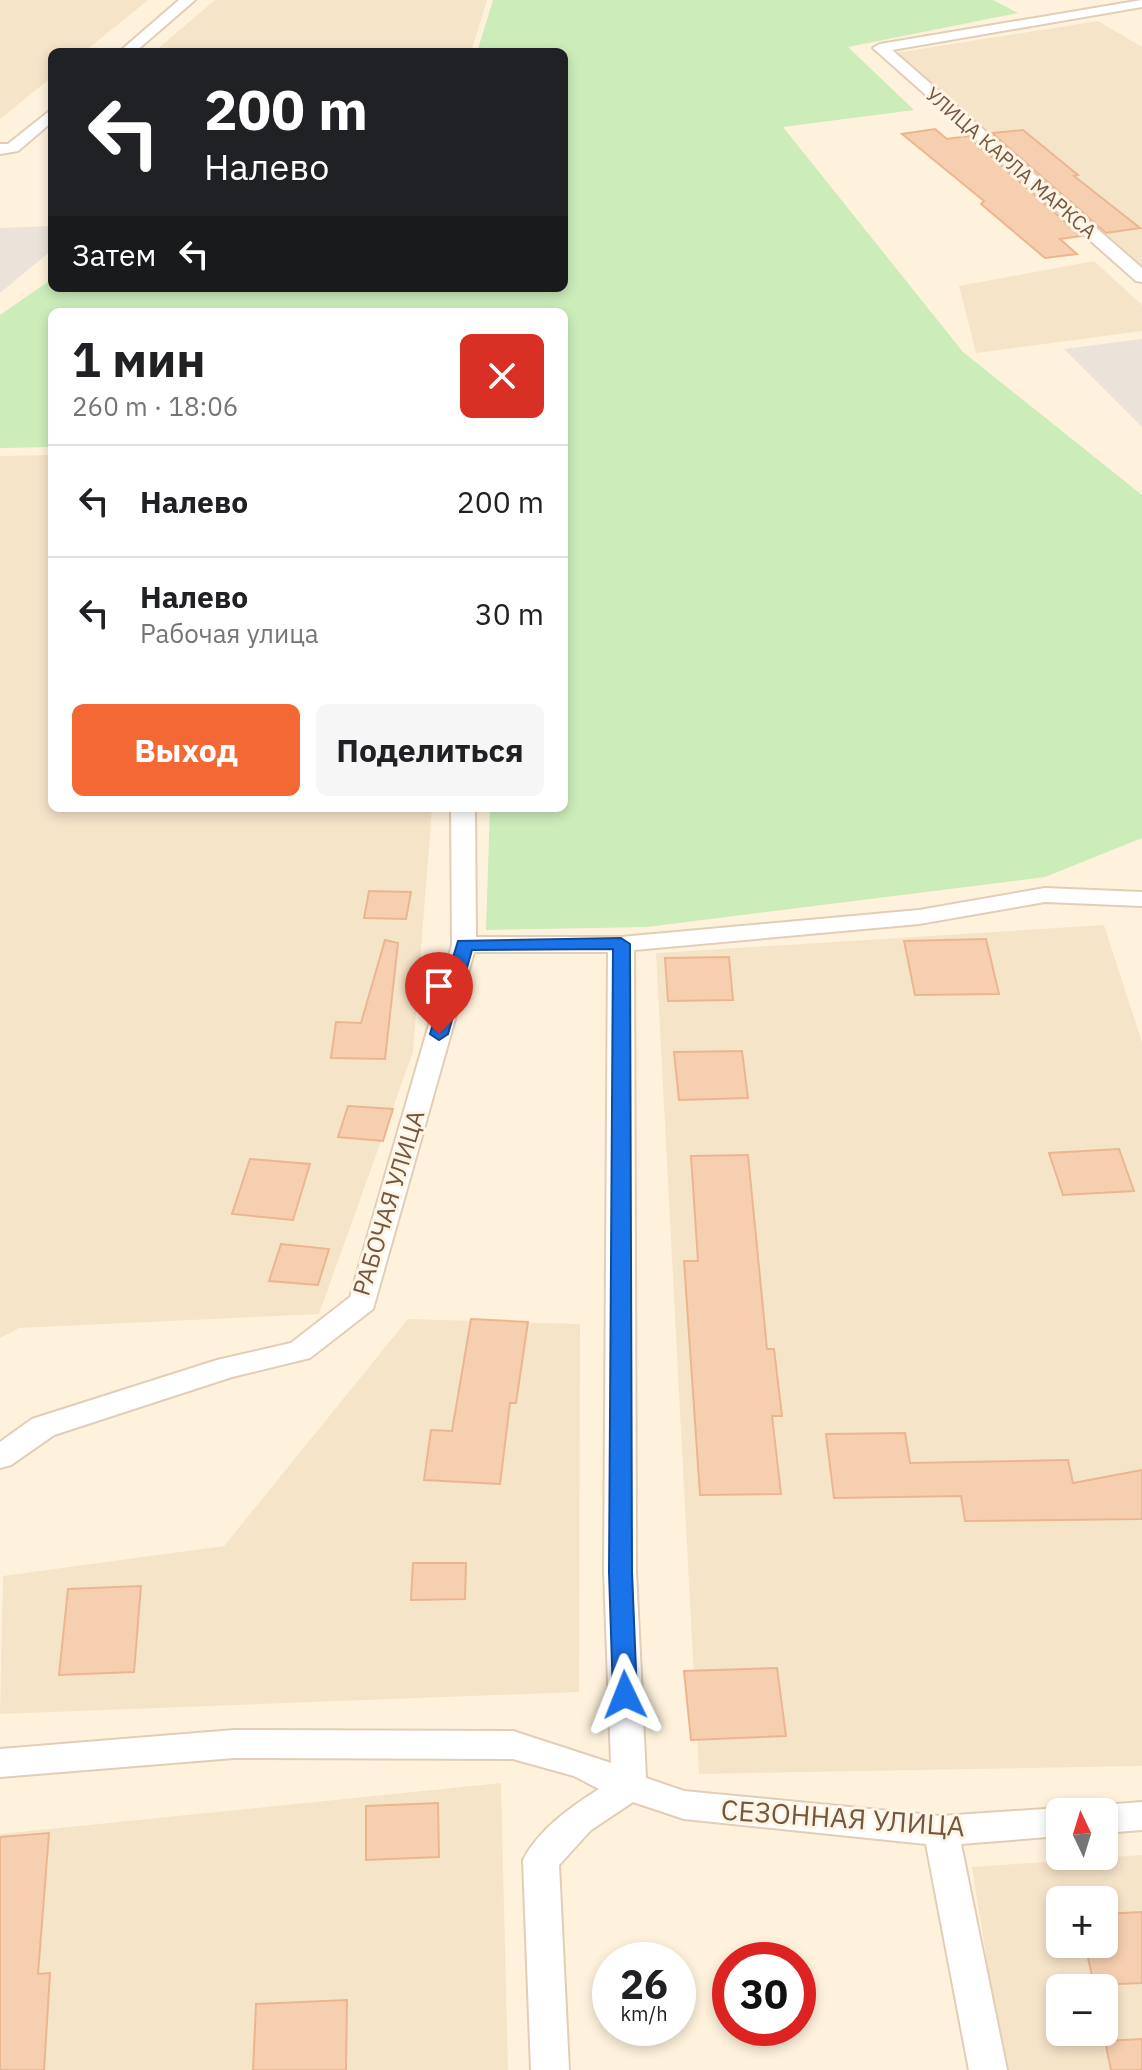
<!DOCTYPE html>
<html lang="ru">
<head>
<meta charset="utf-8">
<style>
  body { margin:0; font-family:"IBM Plex Sans",sans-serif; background:#f6f6f6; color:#202124; height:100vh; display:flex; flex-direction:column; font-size:30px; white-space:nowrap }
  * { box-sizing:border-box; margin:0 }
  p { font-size:26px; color:#757577 }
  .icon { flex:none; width:44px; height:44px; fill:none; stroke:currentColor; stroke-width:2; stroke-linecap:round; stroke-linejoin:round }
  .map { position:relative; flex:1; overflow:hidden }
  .sheet { position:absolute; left:48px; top:308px; width:520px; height:504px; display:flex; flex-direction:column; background:#fff; border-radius:12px; box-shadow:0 4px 12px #0003 }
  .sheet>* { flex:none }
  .top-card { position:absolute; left:48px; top:48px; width:520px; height:244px; border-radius:12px; box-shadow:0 4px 12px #0003; background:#202124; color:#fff; overflow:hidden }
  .needle { width:52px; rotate:356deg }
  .fabs { position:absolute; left:1046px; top:1798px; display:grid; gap:16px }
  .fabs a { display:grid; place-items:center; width:72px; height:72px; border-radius:12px; background:#fff; box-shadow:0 4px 12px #0003; font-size:40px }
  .speed { position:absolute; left:592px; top:1942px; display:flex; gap:16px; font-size:40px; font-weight:700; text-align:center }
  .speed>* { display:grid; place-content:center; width:104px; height:104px; border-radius:50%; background:#fff; box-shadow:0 4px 12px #0003; line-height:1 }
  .speed small { font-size:20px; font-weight:400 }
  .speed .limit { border:12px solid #d22; background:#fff; color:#111 }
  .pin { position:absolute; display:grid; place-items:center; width:68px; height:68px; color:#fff; margin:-82px -34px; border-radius:50% 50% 50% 0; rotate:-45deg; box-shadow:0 0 8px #0007 }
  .pin .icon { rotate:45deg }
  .me { position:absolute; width:88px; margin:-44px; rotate:358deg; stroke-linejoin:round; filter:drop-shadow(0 0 6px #0008) }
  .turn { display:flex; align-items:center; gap:28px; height:168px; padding:0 24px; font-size:36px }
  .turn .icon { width:104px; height:104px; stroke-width:2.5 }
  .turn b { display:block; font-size:56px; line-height:68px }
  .then { display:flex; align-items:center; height:76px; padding:0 24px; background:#0003; gap:16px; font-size:30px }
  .round { display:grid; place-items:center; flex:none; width:84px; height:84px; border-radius:12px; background:#f6f6f6 }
  .head { display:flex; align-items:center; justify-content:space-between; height:136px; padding:0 24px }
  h1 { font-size:48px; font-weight:800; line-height:60px }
  .action { display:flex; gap:16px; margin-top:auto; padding:16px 24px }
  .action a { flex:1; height:92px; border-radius:12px; background:#f46835; color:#fff; font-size:32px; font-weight:800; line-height:92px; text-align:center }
  .action a+a { background:#f6f6f6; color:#202124 }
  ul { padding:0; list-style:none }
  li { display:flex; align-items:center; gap:24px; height:112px; padding:0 24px; border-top:2px solid #e0e0e0 }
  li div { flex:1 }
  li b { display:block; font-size:30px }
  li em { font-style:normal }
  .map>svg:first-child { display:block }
  .residential { fill:#f6e4c9; fill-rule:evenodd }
  .industrial { fill:#ebe2d9 }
  .green { fill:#ccecba }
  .building { fill:#f6cfb1; stroke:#eab690; stroke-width:2 }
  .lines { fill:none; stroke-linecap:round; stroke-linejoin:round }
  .minor-casing { stroke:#e2ceb8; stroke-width:4 }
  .minor { fill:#fff; fill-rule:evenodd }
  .route { fill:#1a73e8; stroke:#114b97; stroke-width:2 }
  .labels { text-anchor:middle; stroke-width:6; stroke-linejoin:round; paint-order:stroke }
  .far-street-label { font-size:20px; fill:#745743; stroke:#fff5e4 }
  .street-label { font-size:24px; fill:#745743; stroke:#fff5e4 }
  .near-street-label { font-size:28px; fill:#745743; stroke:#fff5e4 }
</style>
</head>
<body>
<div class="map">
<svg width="1142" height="2070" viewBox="0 0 1142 2070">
  <rect width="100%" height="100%" fill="#fef2dc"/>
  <!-- residential -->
  <g class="residential">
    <polygon points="0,0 148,0 84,52 52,52 52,77 0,119"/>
    <polygon points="215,0 487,0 471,52 154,52"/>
    <polygon points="1098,21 1142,47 1142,265 895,53"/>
    <polygon points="1094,261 1142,305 1142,331 976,353 959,286"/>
    <polygon points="52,455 52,808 432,808 413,1052 319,1314 19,1328 0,1338 0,456"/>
    <polygon points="1104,925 1142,1042 1142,1766 699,1774 656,953"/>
    <polygon points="408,1319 580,1324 579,1692 0,1714 3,1576 224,1546"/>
    <polygon points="501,1783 508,2070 0,2070 0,1834"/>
    <path d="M1142,1855V2070H1004L972,1867ZM1060,1900H1104V1944H1060ZM1060,1988H1104V2032H1060Z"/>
  </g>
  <!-- industrial -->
  <g class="industrial">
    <polygon points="52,226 52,250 0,293 0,228"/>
    <polygon points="1142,339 1142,427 1064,349"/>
  </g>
  <!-- green -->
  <polygon class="green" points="493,0 993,0 1018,13 848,47 914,110 783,127 963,352 1142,495 1142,838 1045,877 647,927 486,930 490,808 564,808 564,312 52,312 52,447 0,448 0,315 52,279 52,288 564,288 564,52 477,52"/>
  <!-- building -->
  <g class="building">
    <polygon points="935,129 947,139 968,136 1081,236 1060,239 1077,254 1045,258 981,204 984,201 902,134"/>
    <polygon points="1023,130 1078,175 1074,176 1140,228 1106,233 992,133"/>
    <polygon points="369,891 411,892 406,919 364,918"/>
    <polygon points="986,939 999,994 915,995 904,941"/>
    <polygon points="385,940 398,943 385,1059 331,1058 336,1022 361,1023"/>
    <polygon points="729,957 733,1000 668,1001 665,958"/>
    <polygon points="742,1051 748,1098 679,1100 674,1052"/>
    <polygon points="348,1106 393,1109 383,1141 338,1137"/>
    <polygon points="1119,1149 1134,1191 1063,1195 1049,1153"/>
    <polygon points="748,1155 767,1349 774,1349 782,1416 772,1416 781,1494 700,1495 684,1261 698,1261 691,1156"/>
    <polygon points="250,1159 310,1164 293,1220 232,1214"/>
    <polygon points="281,1244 329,1249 318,1285 269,1281"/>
    <polygon points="471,1319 528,1322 516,1403 510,1403 500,1484 424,1480 431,1430 452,1431"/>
    <polygon points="905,1433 910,1463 1068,1460 1073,1483 1142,1470 1142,1519 965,1521 961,1496 834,1498 826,1434"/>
    <polygon points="413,1563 466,1563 465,1599 411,1600"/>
    <polygon points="141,1586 134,1672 59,1675 68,1589"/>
    <polygon points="777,1668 786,1736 691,1740 684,1671"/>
    <polygon points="438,1803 439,1857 366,1860 366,1806"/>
    <polygon points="49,1833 38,1974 50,1973 44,2070 0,2070 0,1837"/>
    <polygon points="1142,1912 1142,1983 1094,1985 1085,1944 1104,1944 1104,1914"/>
    <polygon points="347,2000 346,2070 253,2070 256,2004"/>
    <polygon points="1142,2039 1142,2070 1111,2070 1105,2041"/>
  </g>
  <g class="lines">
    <defs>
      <g id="minor">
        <polygon points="179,0 195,0 135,52 119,52"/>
        <polygon points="1142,0 1142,7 892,50 1142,268 1142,282 1136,281 873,48 880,44"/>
        <polygon points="52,109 52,122 18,151 0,154 0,144 8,144"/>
        <path d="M451,808H475L476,937H621L919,910L1045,888L1142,892V906L1045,902L919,924L634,950L636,1572L646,1778L684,1791L941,1816L1060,1808L1072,1812H1060V1836L961,1844L1007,2070H969L926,1844L684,1819L633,1802L591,1830L559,1865L569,2070H531L523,1860C539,1829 571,1807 599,1789L574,1776L513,1759L234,1758L0,1777V1749L234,1730L513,1731L611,1763L604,1572L608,952H474L373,1309L310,1358L232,1377L54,1435L11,1465L0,1468V1442L32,1419L217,1360L291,1343L350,1297L452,945Z"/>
        <polygon points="1142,1802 1142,1830 1104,1833 1104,1812 1090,1812 1104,1805"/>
      </g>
    </defs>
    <!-- minor casing -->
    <use href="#minor" class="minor-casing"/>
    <!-- minor -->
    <use href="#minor" class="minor"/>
  </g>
  <!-- route -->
  <polygon class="route" points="621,938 630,944 632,1572 637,1695 633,1701 617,1701 613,1695 609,1572 613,949 472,950 448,1034 439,1040 430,1034 458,941"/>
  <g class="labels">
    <!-- far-street labels -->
    <g class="far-street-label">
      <text transform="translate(1011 163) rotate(41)" y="7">УЛИЦА КАРЛА МАРКСА</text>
    </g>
    <!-- street labels -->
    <g class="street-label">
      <text transform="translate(389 1203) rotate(-73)" y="8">РАБОЧАЯ УЛИЦА</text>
    </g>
    <!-- near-street labels -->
    <g class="near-street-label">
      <text transform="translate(843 1818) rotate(4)" y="10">СЕЗОННАЯ УЛИЦА</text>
    </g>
  </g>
</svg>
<div class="fabs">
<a><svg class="needle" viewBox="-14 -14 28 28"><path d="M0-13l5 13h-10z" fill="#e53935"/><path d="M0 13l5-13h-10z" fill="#757577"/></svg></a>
<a>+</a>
<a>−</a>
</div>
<div class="speed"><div>26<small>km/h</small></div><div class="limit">30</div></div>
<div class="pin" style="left:439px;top:1034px;background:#d93025"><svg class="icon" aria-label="arrive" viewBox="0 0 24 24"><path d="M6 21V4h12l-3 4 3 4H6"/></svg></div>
<svg class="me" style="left:625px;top:1695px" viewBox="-20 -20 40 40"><path d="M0-17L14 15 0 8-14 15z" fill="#1a73e8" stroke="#fff" stroke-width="4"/></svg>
<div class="top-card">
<div class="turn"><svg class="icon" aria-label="left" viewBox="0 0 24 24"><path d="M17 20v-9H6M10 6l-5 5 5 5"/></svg><div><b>200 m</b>Налево</div></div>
<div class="then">Затем<svg class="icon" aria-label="left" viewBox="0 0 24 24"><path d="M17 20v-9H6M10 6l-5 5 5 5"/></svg></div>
</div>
<section class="sheet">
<div class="head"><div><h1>1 мин</h1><p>260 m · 18:06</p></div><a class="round" style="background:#d93025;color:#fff"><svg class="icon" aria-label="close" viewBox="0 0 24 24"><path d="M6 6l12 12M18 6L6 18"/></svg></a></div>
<ul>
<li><svg class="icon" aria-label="left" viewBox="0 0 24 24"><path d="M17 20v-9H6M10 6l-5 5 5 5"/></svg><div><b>Налево</b></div><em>200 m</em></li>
<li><svg class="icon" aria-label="left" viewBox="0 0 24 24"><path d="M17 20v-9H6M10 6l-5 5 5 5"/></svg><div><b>Налево</b><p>Рабочая улица</p></div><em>30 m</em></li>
</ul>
<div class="action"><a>Выход</a><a>Поделиться</a></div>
</section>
</div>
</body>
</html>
